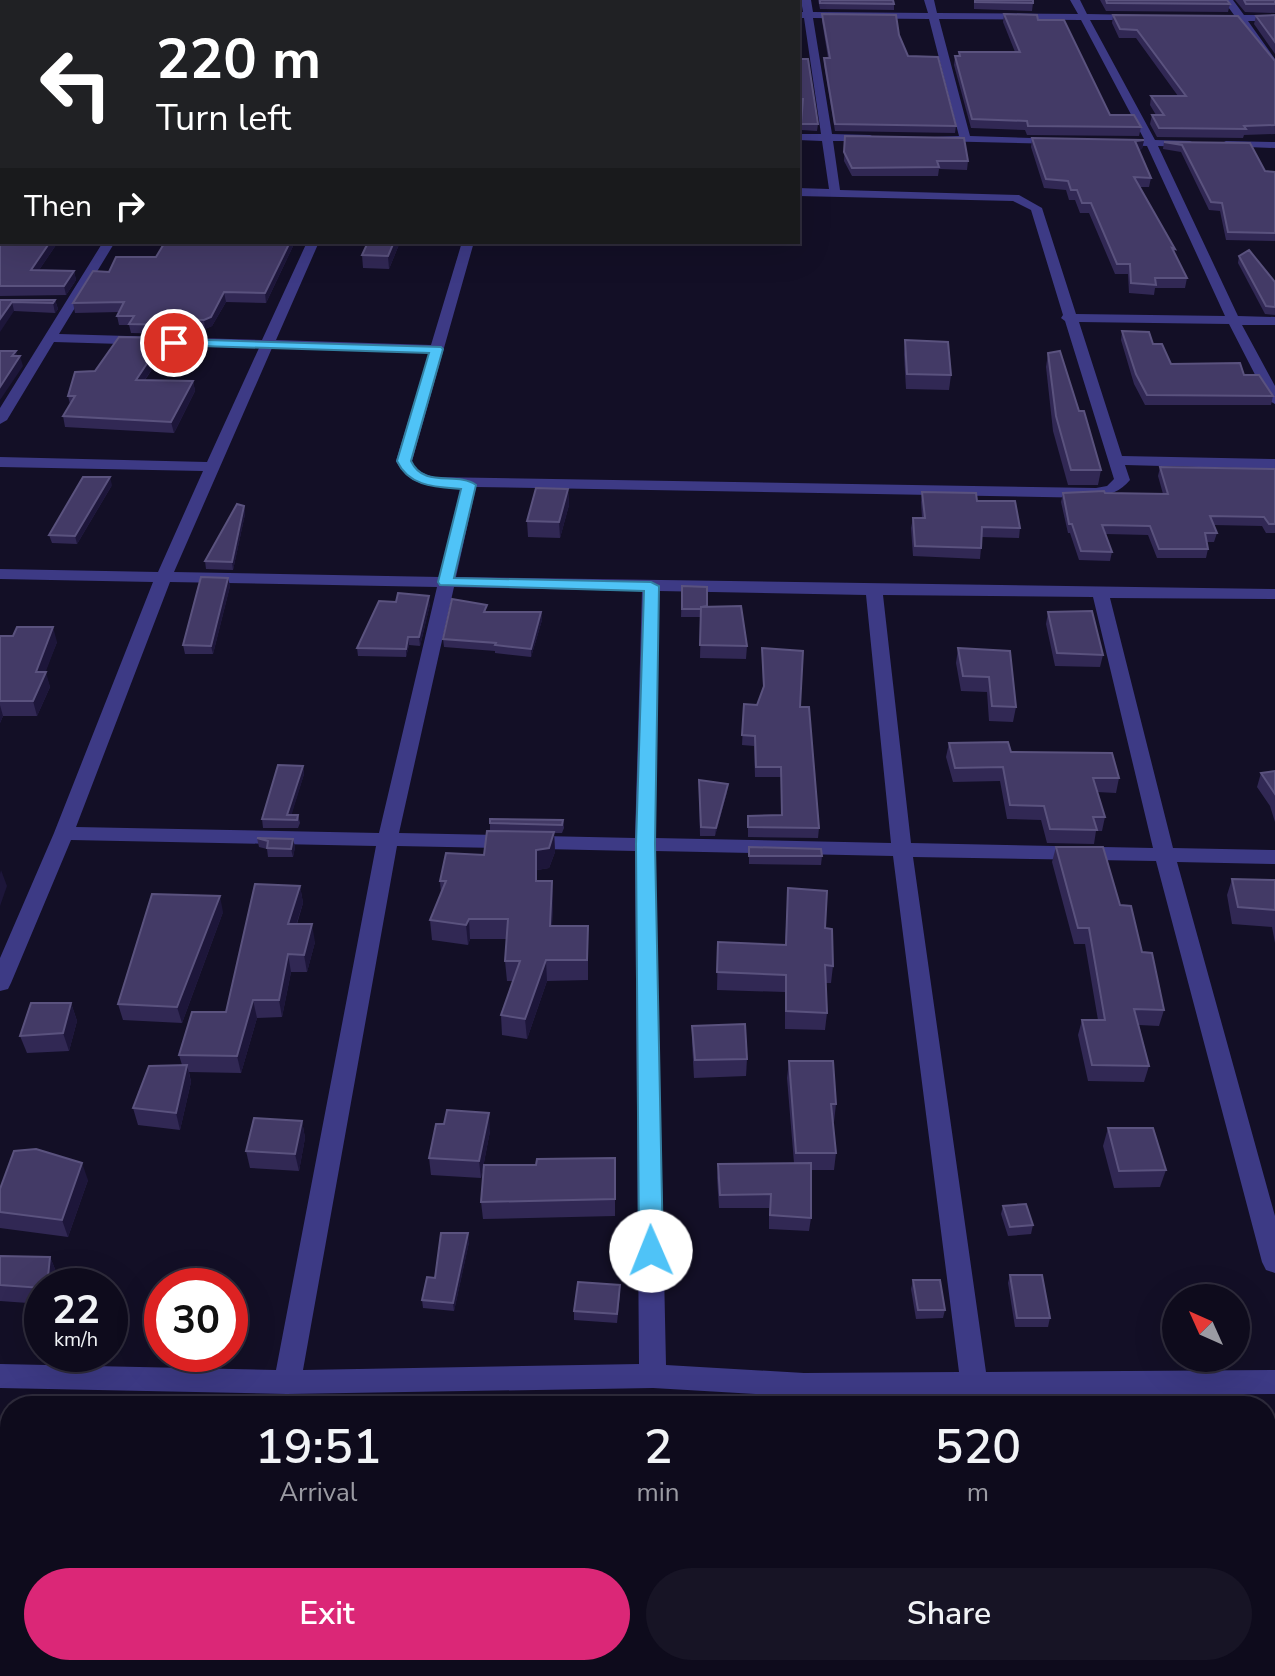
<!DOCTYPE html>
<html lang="en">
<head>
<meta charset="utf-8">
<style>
  body { margin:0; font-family:"Nunito Sans",sans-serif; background:#171425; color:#f1f3f6; height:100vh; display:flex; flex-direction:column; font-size:30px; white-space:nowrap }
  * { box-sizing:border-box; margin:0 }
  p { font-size:26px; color:#9b9ba3 }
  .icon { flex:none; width:44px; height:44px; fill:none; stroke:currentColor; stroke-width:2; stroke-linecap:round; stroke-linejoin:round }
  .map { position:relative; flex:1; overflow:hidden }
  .sheet { position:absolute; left:0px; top:1396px; width:1276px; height:280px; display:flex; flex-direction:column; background:#0e0b1c; border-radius:32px 32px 0 0; box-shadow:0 8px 32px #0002,0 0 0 2px #2e2b3b }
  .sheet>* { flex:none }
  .hud { position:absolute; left:0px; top:0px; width:800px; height:244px; box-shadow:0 8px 32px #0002,0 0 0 2px #2e2b3b; background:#202124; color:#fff; overflow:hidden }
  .needle { width:52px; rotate:315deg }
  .buttons { position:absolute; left:1162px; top:1284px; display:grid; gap:16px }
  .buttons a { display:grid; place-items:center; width:88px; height:88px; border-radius:50%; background:#0e0b1c; box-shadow:0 8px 32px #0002,0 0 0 2px #2e2b3b; font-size:40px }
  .speed { position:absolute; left:24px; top:1268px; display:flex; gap:16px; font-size:40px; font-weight:700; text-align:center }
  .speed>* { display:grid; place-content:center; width:104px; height:104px; border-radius:50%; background:#0e0b1c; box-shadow:0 8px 32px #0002,0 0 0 2px #2e2b3b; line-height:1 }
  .speed small { font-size:20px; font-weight:400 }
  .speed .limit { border:12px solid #d22; background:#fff; color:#111 }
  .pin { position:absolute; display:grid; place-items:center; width:68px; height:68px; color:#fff; margin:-34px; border:4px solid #fff; border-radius:50%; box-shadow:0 2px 8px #0007 }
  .me { position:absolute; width:88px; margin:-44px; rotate:359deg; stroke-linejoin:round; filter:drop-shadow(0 0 6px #0008) }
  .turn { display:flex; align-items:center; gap:28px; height:168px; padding:0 24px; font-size:36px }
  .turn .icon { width:104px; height:104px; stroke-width:2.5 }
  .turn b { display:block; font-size:56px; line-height:68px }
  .then { display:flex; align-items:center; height:76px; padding:0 24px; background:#0003; gap:16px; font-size:30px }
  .eta { display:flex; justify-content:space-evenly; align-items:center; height:136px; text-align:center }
  .eta b { font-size:48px; font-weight:600; line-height:56px }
  .primary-button { display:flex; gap:16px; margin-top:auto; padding:16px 24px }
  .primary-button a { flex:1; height:92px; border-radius:48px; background:#db2777; color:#fff; font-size:32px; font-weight:600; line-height:92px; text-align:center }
  .primary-button a+a { background:#171425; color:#f1f3f6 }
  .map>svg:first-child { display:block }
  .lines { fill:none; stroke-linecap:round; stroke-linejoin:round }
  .minor { fill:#3d3a85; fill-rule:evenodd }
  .wall { fill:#312854 }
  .shaded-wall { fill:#1d163a }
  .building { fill:#433a66; stroke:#5a527e; stroke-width:2 }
  .route { fill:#4fc3f7; stroke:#337fa1; stroke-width:2 }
</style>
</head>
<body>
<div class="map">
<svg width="1275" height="1676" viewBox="0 0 1275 1676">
  <rect width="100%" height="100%" fill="#130f26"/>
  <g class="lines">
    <!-- minor -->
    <g class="minor">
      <rect x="406" y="0" width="10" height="2"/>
      <rect x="556" y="0" width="10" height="2"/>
      <rect x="684" y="0" width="10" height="2"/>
      <path d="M801,0H811L813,12L928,13L924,0H934L937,13L1078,14L1070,0H1080L1087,14L1142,15L1139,20H1090L1155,140L1190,141L1196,144L1190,147L1158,146L1238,316L1275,317V325H1242L1275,386V404L1268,400L1229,324L1079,322L1122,456L1275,459V469L1125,465L1130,480C1120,492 1110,494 1096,498L476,487L456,577L1275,589V599L1110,598L1173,848L1275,850V864L1177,862L1275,1216V1273L1266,1270L1262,1262L1156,861L913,857L986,1372L1275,1370V1394L804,1397L653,1388L287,1394L0,1388V1364L276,1370L376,846L71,840L11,983L8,989L0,991V958L54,833L153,582L0,579V569L158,572L203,471L0,467V457L207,462L259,348L54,342L7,420L0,424V408L103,242H115L59,334L262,340L307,242H319L276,340L431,345L462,242H474L412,461L416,470L433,477L1096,488L1107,486L1114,479L1065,321L1061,318L1063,315L1031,210L1013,201L798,196V188L829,189L822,141L798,140V134H821L804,18H798V12H803ZM813,18L929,19L959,136L934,137V141L1058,144L1064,141L1062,139L970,136L939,19L1081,20L1144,139H1118L1112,142L1118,145L1147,146L1225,316L1076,314L1042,208L1019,195L840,190L833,141H870L876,138L870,135L832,134ZM272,348L429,353L396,461C410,488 434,487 461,487L440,577L174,572ZM170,582L437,587L379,833L76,827ZM454,587L642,591L635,838L399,833ZM659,591L866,595L891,843L655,838ZM883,595L1093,597L1153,848L911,843ZM397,846L635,851L639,1364L303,1370ZM655,851L893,856L959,1372L804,1373L666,1365Z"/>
      <polygon points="1223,0 1233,0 1244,15 1275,15 1275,21 1248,21 1275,59 1275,69 1238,21 1212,20 1215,15 1234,15"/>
      <polygon points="1226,141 1275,142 1275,148 1222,146 1220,144"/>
      <rect x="788" y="1666" width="30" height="10"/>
    </g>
  </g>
  <!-- wall -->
  <g class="wall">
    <rect x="698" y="0" width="65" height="2"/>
    <polygon points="818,0 893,0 894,4 894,10 820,9"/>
    <polygon points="974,0 1033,0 1033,3 1032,11 974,9"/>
    <polygon points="1100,0 1227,0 1230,4 1228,12 1106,11"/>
    <polygon points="1235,0 1275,0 1275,13 1245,12"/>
    <polygon points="822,14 899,35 908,56 956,126 955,133 835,131 824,65 824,58 828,58 822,21"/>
    <polygon points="1004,14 1038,20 1110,115 1141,127 1139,136 1027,135 1025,130 971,128 954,65 955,56 959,56 959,52 1015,52 1003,22"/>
    <polygon points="1113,15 1275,61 1275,134 1244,135 1243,138 1157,137 1150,124 1152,115 1156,115 1150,105 1151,96 1178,96 1136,38 1119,38 1112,23"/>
    <polygon points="1275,15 1275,54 1254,24 1256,16"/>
    <polygon points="798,59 818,124 817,131 801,130 803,105 798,105"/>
    <polygon points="845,136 968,161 967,170 939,169 938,176 852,176 844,161"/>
    <polygon points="1032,138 1144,140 1142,149 1138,150 1151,178 1149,187 1139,187 1175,249 1174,252 1187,278 1185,288 1155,288 1154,295 1129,293 1128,274 1115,274 1089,213 1080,213 1075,200 1069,200 1066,190 1044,188 1031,147"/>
    <polygon points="1164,142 1250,143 1265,171 1275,172 1275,241 1226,240 1220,211 1209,210 1181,152 1163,149"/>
    <polygon points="0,227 58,242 39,270 74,271 76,280 66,295 0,296"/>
    <polygon points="165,242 295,242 266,303 226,302 212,326 205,329 179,328 175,334 131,333 129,325 119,325 117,316 119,312 75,313 73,303 109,272 156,257"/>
    <polygon points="368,242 400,242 389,269 363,268 362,255"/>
    <polygon points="1239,256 1275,282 1275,315 1265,314 1238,263"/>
    <polygon points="0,300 55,300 58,309 55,313 14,311"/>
    <polygon points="1122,331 1153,344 1171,364 1244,375 1273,396 1271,405 1145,405 1134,384 1121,340"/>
    <polygon points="905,340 951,375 949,390 906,389 904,355"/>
    <polygon points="166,348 145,380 193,381 195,391 174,433 65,427 63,416 70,404 68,396 95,371"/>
    <polygon points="1048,353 1079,411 1101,470 1098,485 1068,485 1053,431 1046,367"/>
    <polygon points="1160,467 1275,469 1275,533 1266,533 1262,526 1213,525 1217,533 1214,542 1207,542 1208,549 1206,558 1157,558 1148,535 1106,534 1112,552 1110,561 1079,560 1070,533 1068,533 1061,502 1063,493 1163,494 1158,476"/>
    <polygon points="112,485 77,544 52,543 49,535"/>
    <polygon points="568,489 569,505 560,538 528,537 527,521"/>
    <polygon points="922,492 977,501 1020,528 1019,538 982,537 980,559 913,556 911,528 913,518 922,518 921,502"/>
    <polygon points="244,506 245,514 233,570 206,569 205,561"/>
    <polygon points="228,578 230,586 213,654 185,654 183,645"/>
    <polygon points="682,586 707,606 747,646 746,659 700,658 701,617 681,617"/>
    <polygon points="430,604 420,646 409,645 406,657 358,656 357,648"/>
    <polygon points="488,612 541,612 542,620 531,657 495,653 495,651 444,647 443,639"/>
    <polygon points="1048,612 1103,655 1100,667 1055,666 1046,624"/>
    <polygon points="0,636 57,642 45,672 50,687 37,716 3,716 0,723"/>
    <polygon points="762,648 800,707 819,828 818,838 748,837 748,816 781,815 781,777 755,777 754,746 742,745 744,704 757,705 763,688"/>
    <polygon points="958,648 1010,651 1016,707 1013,722 989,721 987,692 961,691 956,663"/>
    <polygon points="949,743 1011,752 1119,778 1116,793 1097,792 1105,817 1102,831 1096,831 1094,844 1047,843 1041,820 1007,819 1000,781 953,782 946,757"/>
    <polygon points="303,766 304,774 291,815 298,815 300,823 298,828 263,828 262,819"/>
    <polygon points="1275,771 1275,822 1270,806 1257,787 1261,773"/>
    <polygon points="699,788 727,792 715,836 700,836"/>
    <polygon points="563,820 564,828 562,833 554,833 555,852 549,868 537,870 537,881 552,881 553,901 552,926 588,946 588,980 547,981 527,1039 502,1035 501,1015 513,981 507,981 505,961 507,939 470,939 468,945 432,940 430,920 441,893 440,881 484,855 490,831 490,823"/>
    <polygon points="257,838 293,839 295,847 293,857 268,857 267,849 259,847"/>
    <polygon points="749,847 822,856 821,865 749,864"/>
    <polygon points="1056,847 1120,905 1142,952 1164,1010 1159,1026 1139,1025 1149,1066 1144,1082 1088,1081 1078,1035 1082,1020 1098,1020 1085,944 1074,944 1052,862"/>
    <polygon points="1232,879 1275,880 1275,943 1272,927 1232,924 1227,895"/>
    <polygon points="300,886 303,903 297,924 315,942 307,972 291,972 282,1017 257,1018 241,1073 189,1072 191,1082 180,1130 138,1125 133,1108 182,1065 179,1055 226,1012"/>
    <polygon points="788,888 825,928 833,966 831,983 826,983 827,1013 825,1030 785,1029 785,992 717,990 718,942 785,945"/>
    <polygon points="223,912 182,1023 123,1020 118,1004"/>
    <polygon points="71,1003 77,1021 69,1051 27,1053 20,1036"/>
    <polygon points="692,1026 747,1059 746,1076 694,1078 692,1043"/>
    <polygon points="789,1061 836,1104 834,1122 833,1122 836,1153 834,1170 811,1170 811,1218 809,1231 769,1229 769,1208 719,1208 717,1178 718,1164 794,1163 787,1078"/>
    <polygon points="302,1121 305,1138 299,1171 250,1168 246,1151"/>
    <polygon points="1108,1128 1166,1170 1160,1187 1114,1188 1103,1146"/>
    <polygon points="490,1131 481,1178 431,1175 429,1158"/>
    <polygon points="615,1158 615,1216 483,1219 481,1202 536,1165"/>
    <polygon points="88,1180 68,1237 0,1228 0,1189"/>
    <polygon points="1003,1206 1033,1225 1031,1234 1008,1236 1001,1214"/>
    <polygon points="469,1242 454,1311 423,1308 422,1300 435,1278"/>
    <polygon points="0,1256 50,1257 57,1274 55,1286 42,1286 42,1304 0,1301"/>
    <polygon points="1010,1275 1050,1318 1048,1327 1015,1327 1008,1283"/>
    <polygon points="913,1280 945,1310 943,1318 916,1319 911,1289"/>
    <polygon points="620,1294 617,1323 574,1320 574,1311"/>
    <polygon points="0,1464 10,1465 10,1650 0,1649 0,1556 2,1548 0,1548"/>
    <polygon points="934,1666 1266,1666 1275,1676 935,1676"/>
  </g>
  <!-- shaded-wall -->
  <g class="shaded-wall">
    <polygon points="1144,140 1142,149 1133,150 1135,141"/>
    <polygon points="50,242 58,242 33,279 31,270"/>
    <polygon points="290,242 295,242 266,303 265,293"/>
    <polygon points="394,242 400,242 389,269 388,256"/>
    <polygon points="74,271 76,280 66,295 64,286"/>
    <polygon points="224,292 226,302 212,326 205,329 204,320"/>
    <polygon points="55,300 58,309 55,313 53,303"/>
    <polygon points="12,302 14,311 0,332 0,319"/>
    <polygon points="177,319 179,328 175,334 173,325"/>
    <polygon points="164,338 166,348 138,390 136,380"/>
    <polygon points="16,351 18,359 20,356 23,366 0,400 0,387 12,356"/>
    <polygon points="193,381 195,391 174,433 171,422"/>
    <polygon points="110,477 112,485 77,544 75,536"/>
    <polygon points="568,489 569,505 560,538 559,522"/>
    <polygon points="244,506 245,514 233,570 232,562"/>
    <polygon points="228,578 230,586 213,654 211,646"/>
    <polygon points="429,596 430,604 420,646 419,637"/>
    <polygon points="541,612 542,620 531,657 531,649"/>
    <polygon points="53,627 57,642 43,679 46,672 50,687 37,716 33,701 36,672"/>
    <polygon points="408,637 409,645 406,657 406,649"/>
    <polygon points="0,705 3,716 0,723"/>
    <polygon points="303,766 304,774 290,820 287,815"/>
    <polygon points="728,784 727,792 715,836 716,828"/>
    <polygon points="554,832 555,852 549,868 537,870 537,901 536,850"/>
    <polygon points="293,839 295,847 293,857 291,849"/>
    <polygon points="1,870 7,886 0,906 0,874"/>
    <polygon points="552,881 553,901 551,947 550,926"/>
    <polygon points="300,886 303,903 291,941 288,924"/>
    <polygon points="220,896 223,912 182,1023 177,1007"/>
    <polygon points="469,919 470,939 468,945 466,925"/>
    <polygon points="312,924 315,942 307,972 304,955"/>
    <polygon points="288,954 291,972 282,1017 279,1000"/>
    <polygon points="546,960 547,981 527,1039 525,1019"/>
    <polygon points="253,1000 257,1018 241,1073 237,1056"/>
    <polygon points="71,1003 77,1021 69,1051 63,1033"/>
    <polygon points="187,1065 191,1082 180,1130 176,1113"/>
    <polygon points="489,1113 490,1131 481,1178 479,1161"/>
    <polygon points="302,1121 305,1138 299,1171 295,1154"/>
    <polygon points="82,1163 88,1180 68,1237 62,1220"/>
    <polygon points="468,1233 469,1242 454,1311 453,1303"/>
    <polygon points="50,1257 57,1274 55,1286 47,1286"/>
    <polygon points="10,1615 10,1637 6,1630"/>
    <polygon points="87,1666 90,1666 95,1676 83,1676"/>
    <polygon points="244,1666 254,1666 255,1669 254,1676 242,1676"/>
  </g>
  <!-- building -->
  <g class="building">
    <polygon points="3,0 342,0 341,2 3,2"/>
    <polygon points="422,0 546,0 546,2 420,2"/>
    <rect x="570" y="0" width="82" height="2"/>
    <polygon points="698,0 749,0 750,2 698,2"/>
    <polygon points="820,0 893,0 894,4 820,3"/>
    <polygon points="975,0 1033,0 1033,3 975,2"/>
    <polygon points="1106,0 1227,0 1230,4 1107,3"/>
    <polygon points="1244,0 1275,0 1275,4 1246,4"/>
    <polygon points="822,14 896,15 899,35 908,56 938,57 956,126 835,124 824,58 830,58"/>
    <polygon points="1004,14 1037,15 1038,20 1064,20 1110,115 1134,115 1141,127 1028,126 1027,121 972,119 955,56 960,56 959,52 1020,52"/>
    <polygon points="1113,15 1238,16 1275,61 1275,125 1244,126 1246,129 1159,128 1152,115 1164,115 1151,96 1186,96 1137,30 1120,29"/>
    <polygon points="1275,15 1275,42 1256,16"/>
    <polygon points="2,19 2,87 0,87 0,21 2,21"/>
    <polygon points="798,59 808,59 818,124 801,124 803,99 798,99"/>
    <rect x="0" y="129" width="2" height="47"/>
    <polygon points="845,136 964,138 968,161 937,161 939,167 852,168 844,152"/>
    <polygon points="1032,138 1144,140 1135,141 1151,178 1134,177 1175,249 1172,248 1187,278 1155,278 1156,285 1131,283 1130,264 1117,264 1091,203 1082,203 1077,190 1071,190 1068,181 1046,179"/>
    <polygon points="1164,142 1250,143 1265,171 1275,172 1275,233 1228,232 1222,203 1211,202 1182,145"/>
    <polygon points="0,227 2,227 2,242 50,242 31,270 74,271 64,286 0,286"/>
    <polygon points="165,242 290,242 265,293 224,292 211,317 204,320 177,319 173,325 129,324 134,316 117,316 124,302 73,303 93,271 109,272 116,257 156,257"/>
    <polygon points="368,242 394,242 388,256 362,255"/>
    <polygon points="1249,250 1275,282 1275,307 1266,306 1239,256"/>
    <polygon points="0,300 55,300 53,303 12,302 0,319"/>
    <polygon points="1122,331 1149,332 1153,344 1162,344 1171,364 1240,363 1244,375 1259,375 1273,396 1147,395 1136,374"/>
    <polygon points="119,337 164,338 136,380 193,381 171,422 63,416 75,396 68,396 75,372 95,371"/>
    <polygon points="905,340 948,342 951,375 907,374"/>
    <polygon points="0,351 16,351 12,356 20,356 0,387"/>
    <polygon points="1060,351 1079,411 1084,411 1101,470 1071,470 1056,416 1048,353"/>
    <polygon points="1160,467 1275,469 1275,524 1269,524 1264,517 1210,516 1217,533 1205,533 1208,549 1159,549 1150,526 1102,525 1112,552 1081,551 1072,524 1069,524 1063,493 1104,491 1105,493 1168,494"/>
    <polygon points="83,477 110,477 75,536 49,535"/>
    <polygon points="536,488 568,489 559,522 527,521"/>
    <polygon points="922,492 976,493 977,501 1015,501 1020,528 982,527 981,548 915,546 913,518 925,518"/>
    <polygon points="237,504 244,506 232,562 205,561"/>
    <polygon points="201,577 228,578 211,646 183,645"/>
    <polygon points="682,586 707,587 707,606 701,607 701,609 682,609"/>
    <polygon points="398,593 429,596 419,637 408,637 406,649 357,648 379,601 396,602"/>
    <polygon points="452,599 487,605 484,612 541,612 531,649 495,645 496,643 443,639"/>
    <polygon points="741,606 747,646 700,645 701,607"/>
    <polygon points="1092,611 1103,655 1057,653 1048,612"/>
    <polygon points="17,627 53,627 36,672 46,672 33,701 0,701 0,636 13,636"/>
    <polygon points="762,648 803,651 800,707 809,707 819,828 748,827 748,816 782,815 781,767 756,767 755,736 742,735 744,704 757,705 764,686"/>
    <polygon points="958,648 1010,651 1016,707 992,706 989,677 963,676"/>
    <polygon points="1008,742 1011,752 1112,753 1119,778 1093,778 1105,817 1093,817 1097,830 1050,829 1044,806 1010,805 1003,767 955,768 949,743"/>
    <polygon points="278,765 303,766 287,815 298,815 297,820 262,819"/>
    <polygon points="1275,771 1275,794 1261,773"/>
    <polygon points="699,780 728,784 716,828 701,827"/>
    <polygon points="490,819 563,820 562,825 490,823"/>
    <polygon points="487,831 554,832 549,848 536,850 536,881 552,881 550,926 588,926 587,960 546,960 525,1019 501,1015 520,961 505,961 508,919 469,919 466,925 430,920 446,881 440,881 446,853 484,855"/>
    <polygon points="257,838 293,839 291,849 267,848 268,841"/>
    <polygon points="749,847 821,849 822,856 749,856"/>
    <polygon points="1056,847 1103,847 1120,905 1131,906 1142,952 1152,953 1164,1010 1134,1009 1149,1066 1092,1065 1082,1020 1105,1020 1089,928 1078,928"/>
    <polygon points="1232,879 1275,880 1275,910 1238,907"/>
    <polygon points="255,884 300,886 288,924 312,924 304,955 288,954 279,1000 253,1000 237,1056 179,1055 192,1012 226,1012"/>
    <polygon points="788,888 827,891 825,928 832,929 833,966 825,965 827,1013 786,1011 786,975 717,972 718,942 786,945"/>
    <polygon points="152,894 220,896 177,1007 118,1004"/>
    <polygon points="31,1003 71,1003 63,1033 20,1036"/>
    <polygon points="745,1024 747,1059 695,1060 692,1026"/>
    <polygon points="789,1061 833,1061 836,1104 831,1104 836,1153 796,1153"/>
    <polygon points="187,1065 176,1113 133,1108 149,1066"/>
    <polygon points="447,1110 489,1113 479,1161 429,1158 436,1124 444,1124"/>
    <polygon points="254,1118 302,1121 295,1154 246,1151"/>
    <polygon points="1108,1128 1153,1128 1166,1170 1119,1171"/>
    <polygon points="36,1149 82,1163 62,1220 0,1212 0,1189 14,1151"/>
    <polygon points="615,1158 615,1199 481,1202 484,1165 536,1165 537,1159"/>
    <polygon points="811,1163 811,1218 770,1215 771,1194 720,1195 718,1164"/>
    <polygon points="1026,1204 1033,1225 1010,1227 1003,1206"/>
    <polygon points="441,1233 468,1233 453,1303 422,1300 427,1277 435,1278"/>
    <polygon points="0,1256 50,1257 47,1286 42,1286 42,1288 0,1285"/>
    <polygon points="1010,1275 1042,1275 1050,1318 1017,1318"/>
    <polygon points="913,1280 940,1280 945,1310 918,1310"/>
    <polygon points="578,1282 620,1285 617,1314 574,1311"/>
    <polygon points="1266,1461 1275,1461 1275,1676 1246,1676 1244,1667 1159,1670 1160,1676 1088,1676 1087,1673 1028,1676 943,1676 943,1666 1266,1666"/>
    <polygon points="0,1464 10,1465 10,1615 6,1630 0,1629 0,1556 5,1528 0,1527"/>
    <polygon points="7,1659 10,1659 10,1666 87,1666 83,1676 1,1676"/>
    <polygon points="147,1666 244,1666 242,1676 145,1676"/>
    <polygon points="740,1666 794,1666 795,1676 739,1676"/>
  </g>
  <!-- route -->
  <path class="route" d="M174,339L441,347L443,349L411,461C424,489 457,471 476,485L454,578L651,582L659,586L655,844L663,1251L659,1257L651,1260L643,1257L639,1251L636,844L644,591L440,585L438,582L461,489C436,487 409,487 397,461L429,353L170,345V340Z"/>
</svg>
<div class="buttons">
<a><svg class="needle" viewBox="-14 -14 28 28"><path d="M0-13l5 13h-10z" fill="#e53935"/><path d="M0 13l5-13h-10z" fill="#9b9ba3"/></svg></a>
</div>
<div class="speed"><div>22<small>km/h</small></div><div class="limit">30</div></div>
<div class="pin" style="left:174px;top:343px;background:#d93025"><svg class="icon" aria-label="arrive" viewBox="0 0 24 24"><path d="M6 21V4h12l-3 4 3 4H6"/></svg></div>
<svg class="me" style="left:651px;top:1251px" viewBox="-20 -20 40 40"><circle r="19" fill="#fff"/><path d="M0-13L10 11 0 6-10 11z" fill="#4fc3f7"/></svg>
<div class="hud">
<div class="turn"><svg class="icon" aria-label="left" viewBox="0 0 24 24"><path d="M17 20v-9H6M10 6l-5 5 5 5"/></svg><div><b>220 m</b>Turn left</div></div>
<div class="then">Then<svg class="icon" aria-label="right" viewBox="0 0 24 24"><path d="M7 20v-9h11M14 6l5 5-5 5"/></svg></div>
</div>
<section class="sheet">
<div class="eta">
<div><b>19:51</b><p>Arrival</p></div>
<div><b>2</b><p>min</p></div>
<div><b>520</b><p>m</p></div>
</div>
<div class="primary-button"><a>Exit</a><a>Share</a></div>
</section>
</div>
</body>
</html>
